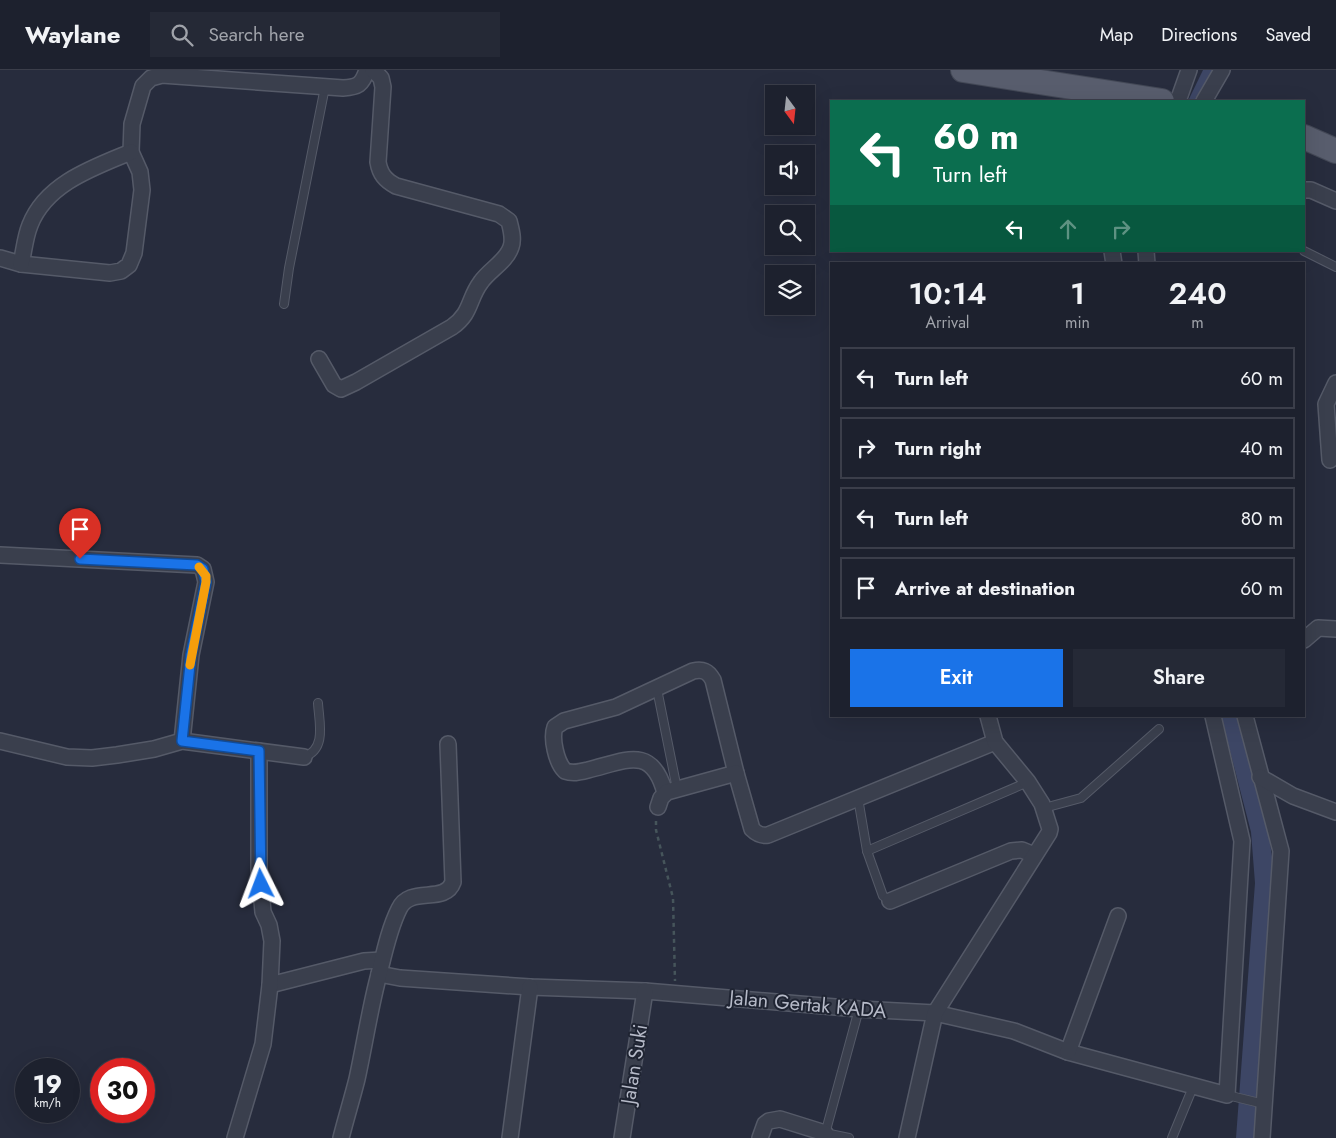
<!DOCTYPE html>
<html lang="en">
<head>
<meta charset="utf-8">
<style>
  body { margin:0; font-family:Jost,sans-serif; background:#252936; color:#f1f3f6; height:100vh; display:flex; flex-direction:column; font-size:19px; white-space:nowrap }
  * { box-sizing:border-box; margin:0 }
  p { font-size:16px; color:#a0a3aa }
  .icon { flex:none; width:28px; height:28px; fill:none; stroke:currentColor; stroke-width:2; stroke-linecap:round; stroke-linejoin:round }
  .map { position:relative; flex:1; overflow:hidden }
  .drawer { position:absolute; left:830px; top:192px; width:475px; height:455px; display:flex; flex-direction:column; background:#1d212e; border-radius:0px; box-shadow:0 5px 20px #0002,0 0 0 1px #3b3e4a }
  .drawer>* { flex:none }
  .top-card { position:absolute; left:830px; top:30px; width:475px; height:152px; border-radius:0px; box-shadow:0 5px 20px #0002,0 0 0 1px #3b3e4a; background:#0b6e4f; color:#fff; overflow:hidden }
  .needle { width:32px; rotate:165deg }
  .buttons { position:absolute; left:765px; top:15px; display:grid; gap:10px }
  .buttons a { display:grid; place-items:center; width:50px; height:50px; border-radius:0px; background:#1d212e; box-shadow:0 5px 20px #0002,0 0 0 1px #3b3e4a; font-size:25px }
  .speed { position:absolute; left:15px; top:988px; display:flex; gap:10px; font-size:25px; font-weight:700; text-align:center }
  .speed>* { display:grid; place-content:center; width:65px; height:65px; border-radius:50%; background:#1d212e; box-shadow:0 5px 20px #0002,0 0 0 1px #3b3e4a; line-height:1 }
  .speed small { font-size:12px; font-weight:400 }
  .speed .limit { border:8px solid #d22; background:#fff; color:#111 }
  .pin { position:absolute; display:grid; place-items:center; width:42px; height:42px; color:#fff; margin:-51px -21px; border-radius:50% 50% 50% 0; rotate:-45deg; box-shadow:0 0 5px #0007 }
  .pin .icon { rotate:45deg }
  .me { position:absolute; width:55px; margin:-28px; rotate:357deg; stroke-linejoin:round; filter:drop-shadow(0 0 4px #0008) }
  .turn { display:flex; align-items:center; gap:18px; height:105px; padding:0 20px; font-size:22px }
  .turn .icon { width:65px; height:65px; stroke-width:2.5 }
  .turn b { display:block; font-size:35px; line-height:42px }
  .lanes { display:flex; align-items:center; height:48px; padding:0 20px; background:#0003; justify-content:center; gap:25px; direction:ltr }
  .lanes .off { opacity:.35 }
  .eta { display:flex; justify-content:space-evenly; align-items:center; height:85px; text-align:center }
  .eta b { font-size:30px; font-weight:600; line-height:35px }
  .primary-button { display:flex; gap:10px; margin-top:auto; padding:10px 20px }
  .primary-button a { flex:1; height:58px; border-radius:0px; background:#1a73e8; color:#fff; font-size:20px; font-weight:600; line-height:58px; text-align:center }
  .primary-button a+a { background:#252936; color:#f1f3f6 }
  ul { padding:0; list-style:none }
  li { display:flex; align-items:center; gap:15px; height:62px; margin:0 10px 8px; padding:0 10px; border:2px solid #3b3e4a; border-radius:0px }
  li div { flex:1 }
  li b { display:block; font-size:19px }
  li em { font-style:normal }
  header { display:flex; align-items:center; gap:30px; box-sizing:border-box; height:70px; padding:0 25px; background:#1d212e; border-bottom:1px solid #3b3e4a }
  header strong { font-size:24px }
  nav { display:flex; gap:28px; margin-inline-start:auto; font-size:18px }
  .search { width:350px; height:45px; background:#252936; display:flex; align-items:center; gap:12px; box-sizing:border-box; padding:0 18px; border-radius:0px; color:#a0a3aa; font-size:19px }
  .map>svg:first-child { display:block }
  .water { fill:#3d4665 }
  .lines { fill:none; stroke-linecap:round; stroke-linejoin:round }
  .service-casing { stroke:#555a68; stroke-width:10 }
  .minor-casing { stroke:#555a68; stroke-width:18 }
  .primary-casing { stroke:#434856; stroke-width:26 }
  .path { stroke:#46555b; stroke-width:2.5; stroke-dasharray:4 4; stroke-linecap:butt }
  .service { stroke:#3a3f4d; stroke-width:8 }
  .minor { stroke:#3a3f4d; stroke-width:15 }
  .primary { stroke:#585d6d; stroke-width:24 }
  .route-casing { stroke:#114b97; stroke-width:12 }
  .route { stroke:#1a73e8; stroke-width:9 }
  .slow { stroke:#f59e0b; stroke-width:9 }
  .labels { text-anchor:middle; stroke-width:4; stroke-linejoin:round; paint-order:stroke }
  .street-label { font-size:20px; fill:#b6bac8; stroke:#1f2432 }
</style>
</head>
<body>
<header>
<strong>Waylane</strong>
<div class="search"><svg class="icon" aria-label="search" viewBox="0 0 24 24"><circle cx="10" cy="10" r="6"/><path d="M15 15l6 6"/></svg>Search here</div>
<nav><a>Map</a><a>Directions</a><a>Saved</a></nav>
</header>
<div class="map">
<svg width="1336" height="1068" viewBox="0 0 1336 1068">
  <rect width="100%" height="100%" fill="#272c3d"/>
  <!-- water -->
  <g class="water">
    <polygon points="1203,0 1216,0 1202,31 1188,31"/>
    <polygon points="1221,646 1238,646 1268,759 1276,814 1255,1068 1236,1068 1255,813 1251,762"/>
  </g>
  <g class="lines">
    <defs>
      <g id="service">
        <polyline points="1304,181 1336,197"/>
        <polyline points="284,234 289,198 325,17"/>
        <polyline points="657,619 677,719"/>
        <path d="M304,687C327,679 319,652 318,633"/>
        <polyline points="858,728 867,781 883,826 890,831"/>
        <polyline points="1044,738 1081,728 1159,659"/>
        <polyline points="867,781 1028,712"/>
        <polyline points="1227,1025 1264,1034"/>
        <polyline points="825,1063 849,1068"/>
        <polyline points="825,1064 859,939"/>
        <polyline points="1172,1068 1193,1017"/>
      </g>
      <g id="minor">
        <polyline points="1178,31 1189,0"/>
        <polyline points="1204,31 1222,0"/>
        <polyline points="1304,120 1311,120 1336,131"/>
        <polyline points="1112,181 1114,194"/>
        <polyline points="1146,181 1147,194"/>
        <path d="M0,188L21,194L110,203L121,201L129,195L134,183L142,120L140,102L131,82L132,54L143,16L151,8L162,5L343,18C358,17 362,15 367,0"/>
        <path d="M21,194C24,181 25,167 30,155C46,114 92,98 131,82"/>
        <path d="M319,289L334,315L341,319L356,312L452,257C472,243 468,229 481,212C489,200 506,192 511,177C514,169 511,159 509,151L499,144L396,116C385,110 380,104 378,92L383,17L381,8L373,0"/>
        <polyline points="1330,390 1326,334 1336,313"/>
        <polyline points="0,485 197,495 203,499 206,512 191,585 182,671"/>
        <polyline points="1304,570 1318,558 1336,559"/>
        <polyline points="1245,646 1281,781 1262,1068"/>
        <polyline points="0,671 67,687 92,688 117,685 154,679 182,671 304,687"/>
        <polyline points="1260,707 1293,726 1336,742"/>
        <path d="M665,723C652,674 625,691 588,700C580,702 573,704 565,701C556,692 551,668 555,657L564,651L616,637L693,601C703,599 708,601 713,610L736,703"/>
        <path d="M658,737L661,728L667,722L736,703L752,759C757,764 761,766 768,765L995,672"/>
        <polyline points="890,831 1011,781 1022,780 1034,785"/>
        <polyline points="379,904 400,908 530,917 645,921 859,939 935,943 1014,961 1068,982 1227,1025 1242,771 1213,646"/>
        <polyline points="270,915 364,891 382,890"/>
        <polyline points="1068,982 1118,846"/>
        <polyline points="235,1068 263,974 270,915 272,871 269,855 263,842 259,799 259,681"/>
        <path d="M341,1068C346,1048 352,1029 357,1009C364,977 369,944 377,912C383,889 388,861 399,839C410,815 445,835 453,812L448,674"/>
        <polyline points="510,1068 530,917"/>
        <polyline points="622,1068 645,921"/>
        <polyline points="760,1068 765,1054 769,1051 780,1049 825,1063"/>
        <polyline points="907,1068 935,943 1049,763 1050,759 1042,734 1028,712 995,672 988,646"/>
      </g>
      <g id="primary">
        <polyline points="963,0 1162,31"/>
        <polyline points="1304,67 1336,81"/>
      </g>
    </defs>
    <!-- service casing -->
    <use href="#service" class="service-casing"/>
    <!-- minor casing -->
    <use href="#minor" class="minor-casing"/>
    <!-- primary casing -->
    <use href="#primary" class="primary-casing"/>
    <!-- path -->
    <polyline class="path" points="656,751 656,760 673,828 675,911"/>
    <!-- service -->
    <use href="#service" class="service"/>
    <!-- minor -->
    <use href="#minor" class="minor"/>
    <!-- primary -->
    <use href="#primary" class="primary"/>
  </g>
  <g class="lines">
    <defs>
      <polyline id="route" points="80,489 197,495 203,499 206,512 191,585 182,671 259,681 261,814"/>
    </defs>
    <!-- route casing -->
    <use href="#route" class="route-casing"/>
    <!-- route -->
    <use href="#route" class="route"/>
    <!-- slow -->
    <polyline class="slow" points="190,595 206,512 206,506 199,497"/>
  </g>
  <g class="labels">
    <!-- street labels -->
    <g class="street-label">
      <text transform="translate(808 934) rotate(5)" y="7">Jalan Gertak KADA</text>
      <text transform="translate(634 994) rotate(-81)" y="7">Jalan Suki</text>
    </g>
  </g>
</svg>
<div class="buttons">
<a><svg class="needle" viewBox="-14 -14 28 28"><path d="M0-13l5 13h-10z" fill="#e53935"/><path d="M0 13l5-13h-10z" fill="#a0a3aa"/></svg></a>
<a><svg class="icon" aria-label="sound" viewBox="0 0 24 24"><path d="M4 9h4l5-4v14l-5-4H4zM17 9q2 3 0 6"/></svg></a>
<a><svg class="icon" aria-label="search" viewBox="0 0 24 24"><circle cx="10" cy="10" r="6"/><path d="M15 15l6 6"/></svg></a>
<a><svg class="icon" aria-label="layers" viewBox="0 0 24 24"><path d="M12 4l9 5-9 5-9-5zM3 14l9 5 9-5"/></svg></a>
</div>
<div class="speed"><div>19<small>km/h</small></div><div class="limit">30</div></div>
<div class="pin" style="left:80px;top:489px;background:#d93025"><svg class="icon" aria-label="arrive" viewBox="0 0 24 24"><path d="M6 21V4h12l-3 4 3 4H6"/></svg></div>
<svg class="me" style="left:261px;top:814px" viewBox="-20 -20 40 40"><path d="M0-17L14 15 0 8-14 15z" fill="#1a73e8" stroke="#fff" stroke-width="4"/></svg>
<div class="top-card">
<div class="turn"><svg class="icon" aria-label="left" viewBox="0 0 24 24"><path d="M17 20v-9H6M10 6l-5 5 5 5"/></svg><div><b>60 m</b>Turn left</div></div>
<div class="lanes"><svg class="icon" aria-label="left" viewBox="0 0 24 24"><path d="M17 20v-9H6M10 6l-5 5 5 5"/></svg><svg class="icon off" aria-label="ahead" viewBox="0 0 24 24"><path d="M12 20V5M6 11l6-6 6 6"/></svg><svg class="icon off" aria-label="right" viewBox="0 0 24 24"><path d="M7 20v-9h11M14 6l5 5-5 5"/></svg></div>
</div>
<section class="drawer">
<div class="eta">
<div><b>10:14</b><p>Arrival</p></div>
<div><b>1</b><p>min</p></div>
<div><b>240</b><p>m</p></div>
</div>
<ul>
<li><svg class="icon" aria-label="left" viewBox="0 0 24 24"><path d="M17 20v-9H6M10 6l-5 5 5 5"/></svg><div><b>Turn left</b></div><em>60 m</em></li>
<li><svg class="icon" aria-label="right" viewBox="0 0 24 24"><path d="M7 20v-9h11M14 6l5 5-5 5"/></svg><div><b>Turn right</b></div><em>40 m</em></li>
<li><svg class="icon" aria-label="left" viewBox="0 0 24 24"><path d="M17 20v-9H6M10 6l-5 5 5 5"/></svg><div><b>Turn left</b></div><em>80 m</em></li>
<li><svg class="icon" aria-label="arrive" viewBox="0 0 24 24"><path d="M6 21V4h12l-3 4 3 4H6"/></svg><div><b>Arrive at destination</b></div><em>60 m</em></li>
</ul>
<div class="primary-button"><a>Exit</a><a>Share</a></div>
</section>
</div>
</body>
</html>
